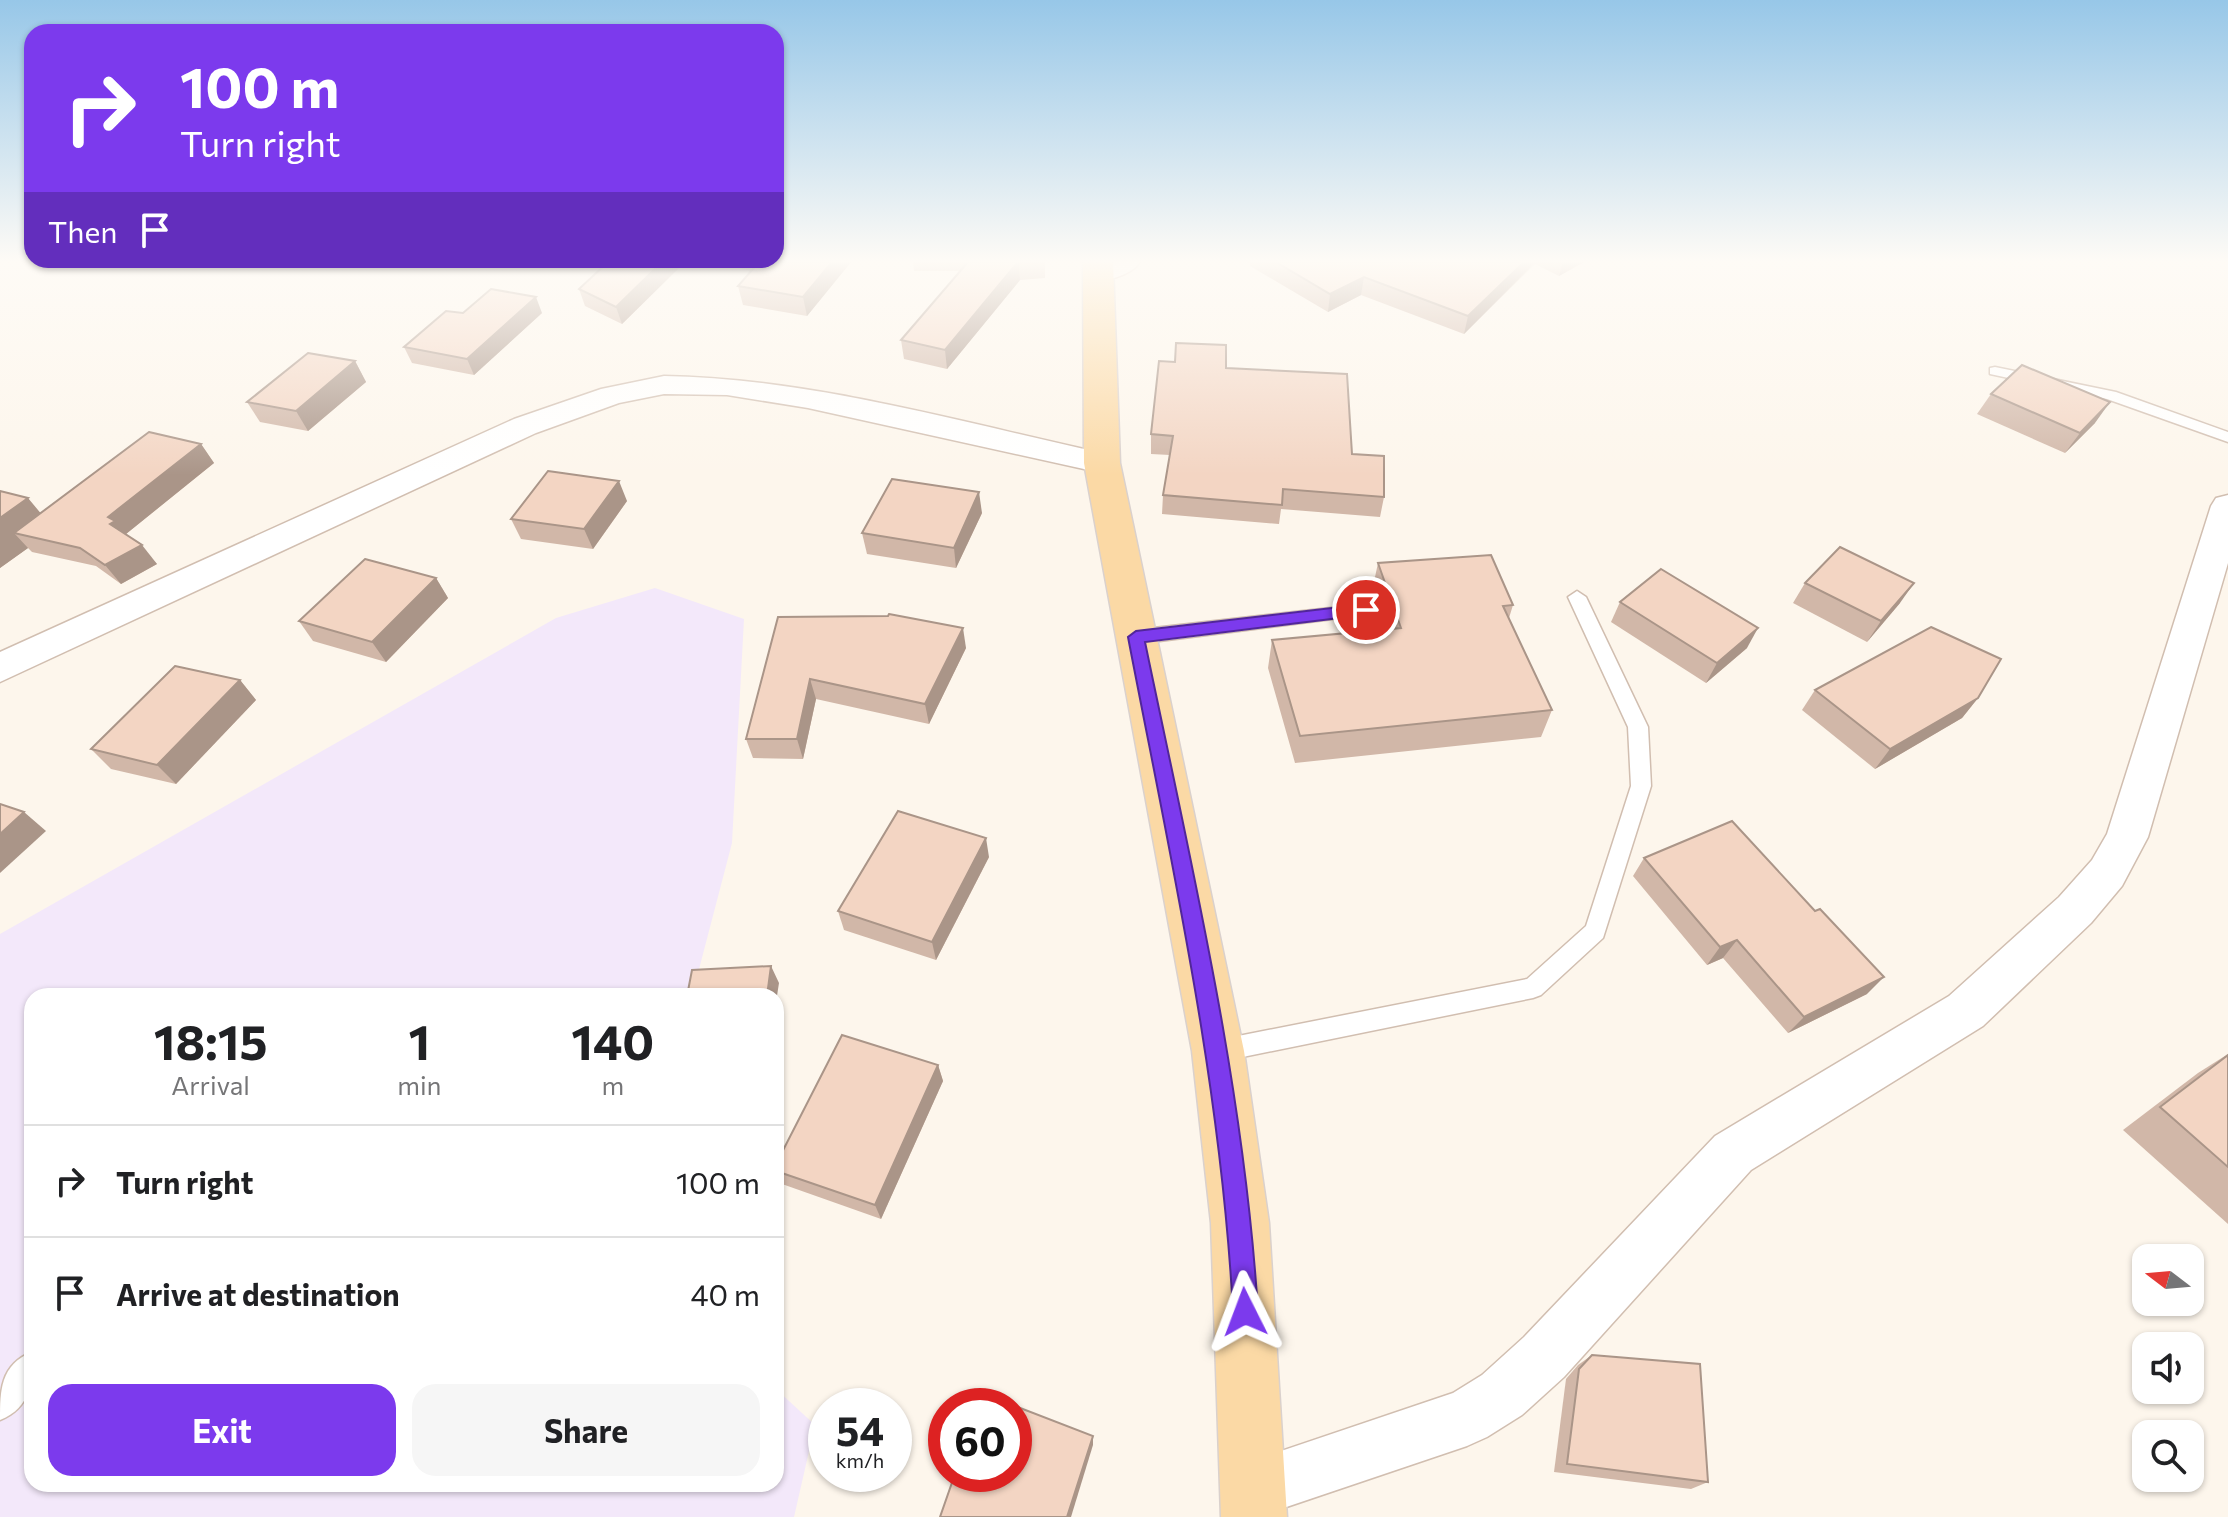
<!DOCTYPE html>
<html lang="en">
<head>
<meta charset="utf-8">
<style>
  body { margin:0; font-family:Commissioner,sans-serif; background:#f6f6f6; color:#202124; height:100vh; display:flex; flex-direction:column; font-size:30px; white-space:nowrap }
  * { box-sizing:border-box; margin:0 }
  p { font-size:26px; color:#757577 }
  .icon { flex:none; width:44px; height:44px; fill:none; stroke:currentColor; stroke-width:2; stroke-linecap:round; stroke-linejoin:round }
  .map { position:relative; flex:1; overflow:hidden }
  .sheet { position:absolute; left:24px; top:988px; width:760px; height:504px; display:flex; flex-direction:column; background:#fff; border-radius:24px; box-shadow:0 2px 6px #0004 }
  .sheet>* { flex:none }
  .hud { position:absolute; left:24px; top:24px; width:760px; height:244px; border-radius:24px; box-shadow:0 2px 6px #0004; background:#7c3aed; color:#fff; overflow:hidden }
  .needle { width:52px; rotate:286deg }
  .fabs { position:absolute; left:2132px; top:1244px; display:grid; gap:16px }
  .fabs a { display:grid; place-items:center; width:72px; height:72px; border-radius:16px; background:#fff; box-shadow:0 2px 6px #0004; font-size:40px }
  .speed { position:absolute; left:808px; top:1388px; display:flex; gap:16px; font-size:40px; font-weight:700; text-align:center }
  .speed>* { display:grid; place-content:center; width:104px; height:104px; border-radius:50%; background:#fff; box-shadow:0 2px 6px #0004; line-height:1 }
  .speed small { font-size:20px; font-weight:400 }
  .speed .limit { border:12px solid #d22; background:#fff; color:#111 }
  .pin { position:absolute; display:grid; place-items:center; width:68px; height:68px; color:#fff; margin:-34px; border:4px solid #fff; border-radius:50%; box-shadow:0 2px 8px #0007 }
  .me { position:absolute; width:88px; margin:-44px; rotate:357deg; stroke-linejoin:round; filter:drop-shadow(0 0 6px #0008) }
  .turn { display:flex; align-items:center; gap:28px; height:168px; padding:0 24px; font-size:36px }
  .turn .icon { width:104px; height:104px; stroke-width:2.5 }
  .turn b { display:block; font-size:56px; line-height:68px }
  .then { display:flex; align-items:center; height:76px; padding:0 24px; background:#0003; gap:16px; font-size:30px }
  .eta { display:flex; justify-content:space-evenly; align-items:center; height:136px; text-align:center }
  .eta b { font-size:48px; font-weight:700; line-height:56px }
  .action { display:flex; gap:16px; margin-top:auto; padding:16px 24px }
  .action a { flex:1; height:92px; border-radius:24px; background:#7c3aed; color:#fff; font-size:32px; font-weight:700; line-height:92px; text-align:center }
  .action a+a { background:#f6f6f6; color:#202124 }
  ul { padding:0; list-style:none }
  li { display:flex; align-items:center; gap:24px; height:112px; padding:0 24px; border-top:2px solid #e0e0e0 }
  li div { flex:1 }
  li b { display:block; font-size:30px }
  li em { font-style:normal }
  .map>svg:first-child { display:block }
  .education { fill:#f3e8fa }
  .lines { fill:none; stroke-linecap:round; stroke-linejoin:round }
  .lane-casing { stroke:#d1beb0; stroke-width:3 }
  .street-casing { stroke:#d1beb0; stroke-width:3 }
  .secondary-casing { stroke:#d6c0b0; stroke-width:3 }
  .primary-casing { stroke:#dad1cd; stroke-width:3 }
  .lane { fill:#fff; fill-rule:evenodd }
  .street { fill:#fff; fill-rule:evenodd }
  .secondary { fill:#fff; fill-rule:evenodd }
  .primary { fill:#fbd9a5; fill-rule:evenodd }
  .wall { fill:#d1b7a8 }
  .shaded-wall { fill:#aa9588 }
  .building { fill:#f3d5c3; stroke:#aa9588; stroke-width:2 }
  .route { fill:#7c3aed; stroke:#51269a; stroke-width:2 }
</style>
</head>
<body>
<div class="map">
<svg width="2228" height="1517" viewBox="0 0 2228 1517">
  <rect width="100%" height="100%" fill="#fdf6ec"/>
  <!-- education -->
  <polygon class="education" points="655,588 744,619 732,843 692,996 32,996 32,1484 776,1484 776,1389 815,1425 794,1517 0,1517 0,934 556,618"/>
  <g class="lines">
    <defs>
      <g id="lane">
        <polygon points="1995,367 2116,392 2228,432 2228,442 2107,399 1990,374 1990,368"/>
        <polygon points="1577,591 1586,597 1648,727 1651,786 1603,938 1541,995 1533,998 1218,1062 1210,1059 1206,1051 1210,1043 1218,1040 1527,979 1586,926 1631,786 1628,727 1568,597"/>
        <polygon points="1366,604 1372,606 1375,610 1372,614 1136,644 1127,637 1136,630"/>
        <path d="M32,1352C32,1381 32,1407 0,1420C0,1391 0,1365 32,1352Z"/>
      </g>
      <g id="street">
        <path d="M664,376C809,378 960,422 1102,453L1113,456L1118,463L1113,470L1102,473L808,408L727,395L664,394L619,403L536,433L0,682V652L514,419L601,389Z"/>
        <polygon points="2228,495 2228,563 2148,837 2122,886 2091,923 1983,1026 1751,1170 1564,1377 1522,1415 1487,1437 1467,1446 1257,1517 1234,1509 1225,1488 1234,1467 1453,1393 1482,1375 1524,1337 1715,1136 1949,996 2059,897 2092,860 2107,834 2211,506 2216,498"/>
      </g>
      <path id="secondary" d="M1098,262H1140C1131,276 1103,283 1087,279L1083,273L1087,267Z"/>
      <polygon id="primary" points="1083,262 1113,262 1120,463 1244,1051 1269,1223 1287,1517 1221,1517 1211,1223 1192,1051 1084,463"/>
    </defs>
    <!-- lane casing -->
    <use href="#lane" class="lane-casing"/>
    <!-- street casing -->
    <use href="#street" class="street-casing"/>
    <!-- secondary casing -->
    <use href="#secondary" class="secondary-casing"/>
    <!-- primary casing -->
    <use href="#primary" class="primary-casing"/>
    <!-- lane -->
    <use href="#lane" class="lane"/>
    <!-- street -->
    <use href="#street" class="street"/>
    <!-- secondary -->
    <use href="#secondary" class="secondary"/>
    <!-- primary -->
    <use href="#primary" class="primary"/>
  </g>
  <!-- wall -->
  <g class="wall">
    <polygon points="608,262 685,262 622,324 585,306 579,289"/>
    <polygon points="719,262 851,262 807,316 743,305 738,286 751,271 720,264"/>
    <polygon points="913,262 1045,262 1045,278 1020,280 947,369 904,359 901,340 961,271 914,271"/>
    <polygon points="1250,262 1584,262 1559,276 1535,264 1464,334 1361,295 1328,312 1250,266"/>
    <polygon points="463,313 542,313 474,375 412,363 404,347"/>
    <polygon points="355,361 366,382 308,431 260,422 247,402"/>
    <polygon points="1226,368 1352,454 1384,497 1380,517 1281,509 1279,524 1162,514 1163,495 1170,455 1151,454 1151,434"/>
    <polygon points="1991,394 2095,423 2065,453 1977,414"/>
    <polygon points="201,444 214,463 126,534 157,564 121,584 96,566 32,552 28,548 0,568 0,491 41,513"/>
    <polygon points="627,501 593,549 521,539 511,519"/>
    <polygon points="982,513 956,568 867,554 862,533"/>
    <polygon points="1378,563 1513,605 1509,618 1552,710 1541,737 1295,763 1268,668 1272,640 1385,630 1372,591"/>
    <polygon points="436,578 448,598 386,662 313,641 299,621"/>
    <polygon points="1805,583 1900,603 1867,642 1793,603"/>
    <polygon points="1620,602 1747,648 1706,683 1611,622"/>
    <polygon points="888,616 966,648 929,724 816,699 803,759 753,758 746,739 778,617"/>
    <polygon points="240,680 256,700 176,784 111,769 91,749"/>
    <polygon points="1815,690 1978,698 1962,718 1875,769 1802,710"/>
    <polygon points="989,857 936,960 844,930 838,911"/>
    <polygon points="1644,858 1867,994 1788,1033 1723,958 1707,965 1633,876"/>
    <polygon points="2228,1054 2228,1224 2123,1130 2198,1073"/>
    <polygon points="938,1065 943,1081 881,1219 782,1184 776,1175 776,1164"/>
    <polygon points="1592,1355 1708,1482 1691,1489 1554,1472 1566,1379 1578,1365"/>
  </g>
  <!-- shaded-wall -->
  <g class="shaded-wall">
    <polygon points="662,262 685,262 622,324 616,307"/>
    <polygon points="832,262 851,262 807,316 803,297"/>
    <polygon points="1019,262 1020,280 947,369 945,350"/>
    <polygon points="1524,262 1535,262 1464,334 1468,316"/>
    <polygon points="1563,262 1584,262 1559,276"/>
    <polygon points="1364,277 1361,295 1328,312 1330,294"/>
    <polygon points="536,297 542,313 474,375 467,359"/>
    <polygon points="355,361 366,382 308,431 296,411"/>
    <polygon points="2110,402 2095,423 2065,453 2080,433"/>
    <polygon points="201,444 214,463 126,534 110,524 108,517"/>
    <polygon points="619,481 627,501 593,549 584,529"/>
    <polygon points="979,492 982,513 956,568 954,548"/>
    <polygon points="28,498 53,528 14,533 28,548 0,568 0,518"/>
    <polygon points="142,545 157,564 121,584 105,565"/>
    <polygon points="436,578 448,598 386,662 372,642"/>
    <polygon points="1914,583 1900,603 1867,642 1881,621"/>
    <polygon points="963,628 966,648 929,724 925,704"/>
    <polygon points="1758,628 1747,648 1706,683 1717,663"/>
    <polygon points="810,679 816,699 803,759 797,739"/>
    <polygon points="240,680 256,700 176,784 157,765"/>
    <polygon points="1978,698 1962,718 1875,769 1890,749"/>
    <polygon points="24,812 46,831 0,873 0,834"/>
    <polygon points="986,838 989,857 936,960 932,942"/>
    <polygon points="1737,940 1723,958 1707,965 1720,947"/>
    <polygon points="771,966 779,983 776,1002 776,996 767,996"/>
    <polygon points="1884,977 1867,994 1788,1033 1804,1017"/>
    <polygon points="938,1065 943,1081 881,1219 875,1205"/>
    <polygon points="1093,1436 1093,1445 1071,1517 1067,1517"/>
  </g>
  <!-- building -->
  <g class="building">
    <polygon points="608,262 662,262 616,307 579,289"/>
    <polygon points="759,262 832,262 803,297 738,286"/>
    <polygon points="968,262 1018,262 945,350 901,340"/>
    <polygon points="1276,262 1524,262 1468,316 1364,277 1330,294"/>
    <polygon points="491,289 536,297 467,359 404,347 446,311 463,313"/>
    <polygon points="1176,343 1226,345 1226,368 1347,374 1352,454 1384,456 1384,497 1283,489 1282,505 1163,495 1173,436 1151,434 1159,361 1175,362"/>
    <polygon points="308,353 355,361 296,411 247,402"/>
    <polygon points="2022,365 2110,402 2080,433 1991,394"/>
    <polygon points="149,432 201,444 108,517 115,521 110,524 142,545 105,565 80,548 14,533"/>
    <polygon points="548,471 619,481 584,529 511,519"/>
    <polygon points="892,479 979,492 954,548 862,533"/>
    <polygon points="0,491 28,498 0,518"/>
    <polygon points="1840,547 1914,583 1881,621 1805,583"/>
    <polygon points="1491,555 1513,605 1503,606 1552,710 1300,736 1272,640 1401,628 1378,563"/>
    <polygon points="365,559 436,578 372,642 299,621"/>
    <polygon points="1661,569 1758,628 1717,663 1620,602"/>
    <polygon points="889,614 963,628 925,704 810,679 797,739 746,739 778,617 888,616"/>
    <polygon points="1931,627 2001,659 1978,698 1890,749 1815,690"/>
    <polygon points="175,666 240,680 157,765 91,749"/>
    <polygon points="0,804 24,812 0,834"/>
    <polygon points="898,811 986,838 932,942 838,911"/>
    <polygon points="1732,821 1815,911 1820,909 1884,977 1804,1017 1737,940 1720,947 1644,858"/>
    <polygon points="771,966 767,996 687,996 692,970"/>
    <polygon points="842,1035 938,1065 875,1205 776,1171 776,1164"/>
    <polygon points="2228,1055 2228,1167 2160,1107"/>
    <polygon points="1592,1355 1700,1364 1708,1482 1567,1464 1579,1369"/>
    <polygon points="984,1394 1093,1436 1067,1517 940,1517 955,1474 1014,1474 1014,1406 980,1406"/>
  </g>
  <!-- sky -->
  <linearGradient id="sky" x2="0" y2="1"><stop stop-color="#97c7e8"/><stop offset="0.55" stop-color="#fefbf6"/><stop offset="1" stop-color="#fefbf6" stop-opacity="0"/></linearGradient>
  <rect width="2228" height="475" fill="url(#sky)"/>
  <!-- route -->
  <path class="route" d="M1366,604L1374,610L1372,614L1145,642C1191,864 1244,1085 1258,1312L1254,1320L1245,1324L1237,1320L1233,1312C1221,1083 1171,861 1128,637L1136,631Z"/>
</svg>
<div class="fabs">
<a><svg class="needle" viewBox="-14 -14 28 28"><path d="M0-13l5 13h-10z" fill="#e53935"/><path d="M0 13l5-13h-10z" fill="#757577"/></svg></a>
<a><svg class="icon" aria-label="sound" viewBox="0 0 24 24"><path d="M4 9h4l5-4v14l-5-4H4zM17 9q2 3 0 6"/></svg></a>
<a><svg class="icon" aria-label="search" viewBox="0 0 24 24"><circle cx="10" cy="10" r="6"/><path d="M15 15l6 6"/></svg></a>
</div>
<div class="speed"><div>54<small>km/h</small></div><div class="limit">60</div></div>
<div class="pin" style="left:1366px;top:610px;background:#d93025"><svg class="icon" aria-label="arrive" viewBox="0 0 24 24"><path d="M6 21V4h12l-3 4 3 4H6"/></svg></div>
<svg class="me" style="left:1245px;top:1312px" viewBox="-20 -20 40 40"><path d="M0-17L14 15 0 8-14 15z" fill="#7c3aed" stroke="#fff" stroke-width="4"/></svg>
<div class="hud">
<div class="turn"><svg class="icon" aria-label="right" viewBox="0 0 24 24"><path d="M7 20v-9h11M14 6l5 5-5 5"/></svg><div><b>100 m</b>Turn right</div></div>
<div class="then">Then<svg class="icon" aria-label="arrive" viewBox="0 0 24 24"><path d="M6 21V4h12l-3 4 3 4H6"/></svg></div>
</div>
<section class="sheet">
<div class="eta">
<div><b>18:15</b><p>Arrival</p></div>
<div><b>1</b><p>min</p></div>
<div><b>140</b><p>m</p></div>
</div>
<ul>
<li><svg class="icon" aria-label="right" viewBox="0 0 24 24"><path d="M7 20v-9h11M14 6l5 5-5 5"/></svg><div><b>Turn right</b></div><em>100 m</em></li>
<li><svg class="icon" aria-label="arrive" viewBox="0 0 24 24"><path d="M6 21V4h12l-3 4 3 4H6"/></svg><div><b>Arrive at destination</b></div><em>40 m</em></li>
</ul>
<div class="action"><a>Exit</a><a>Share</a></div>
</section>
</div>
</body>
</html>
